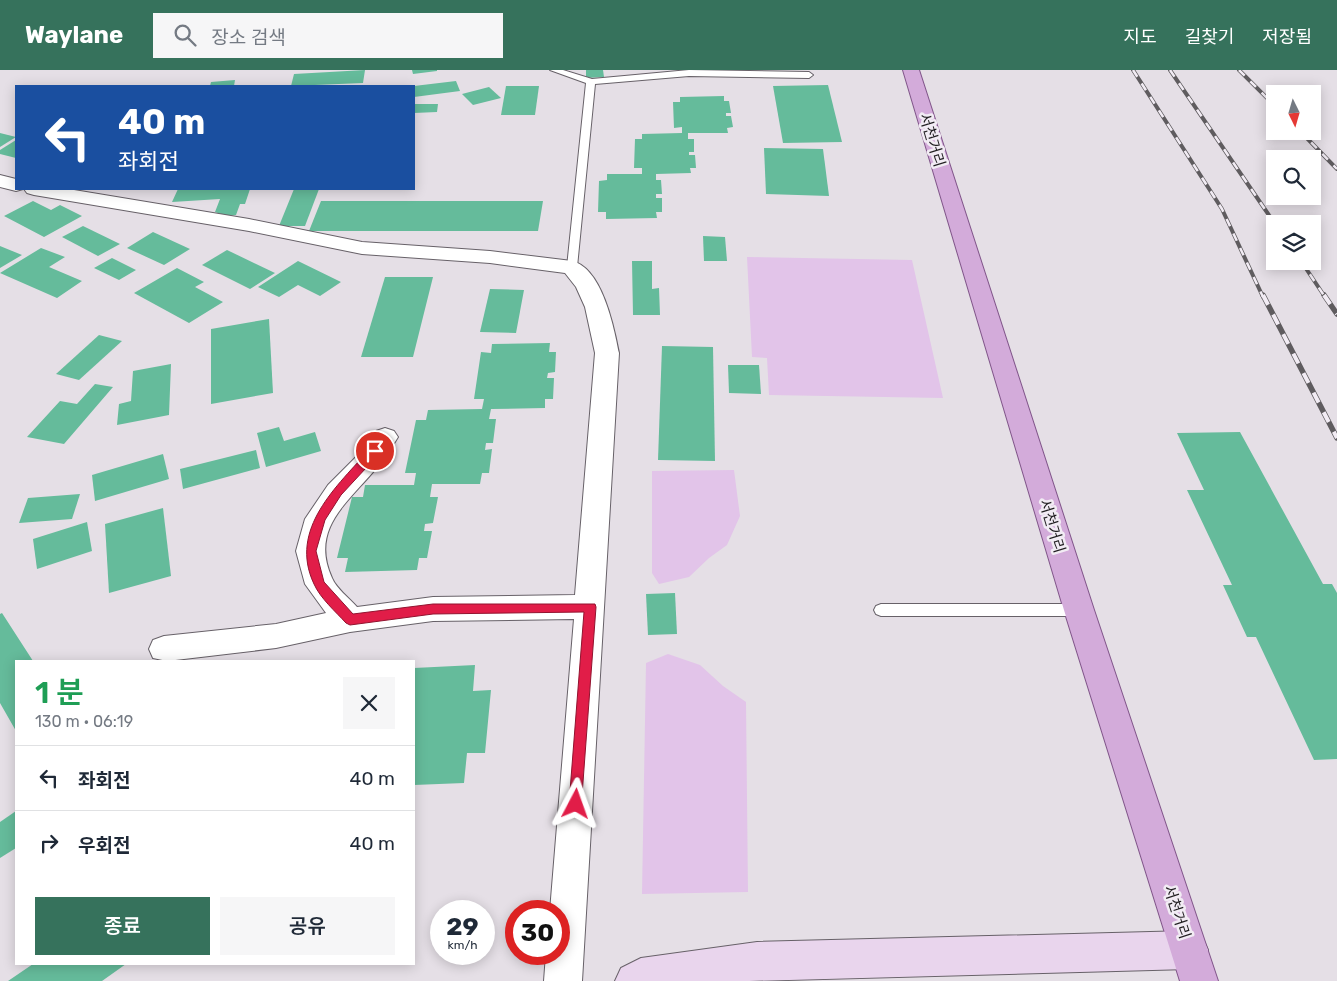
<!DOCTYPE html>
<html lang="ko">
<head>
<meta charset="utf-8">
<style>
  body { margin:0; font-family:Rubik,"Noto Sans KR",sans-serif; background:#f6f6f7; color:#1f2937; height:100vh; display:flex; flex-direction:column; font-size:19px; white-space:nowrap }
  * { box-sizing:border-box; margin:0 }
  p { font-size:16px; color:#747a83 }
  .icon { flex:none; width:28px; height:28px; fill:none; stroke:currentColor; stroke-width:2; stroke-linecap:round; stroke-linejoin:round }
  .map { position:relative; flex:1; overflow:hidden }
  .details { position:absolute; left:15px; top:590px; width:400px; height:305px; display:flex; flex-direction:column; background:#fff; border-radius:0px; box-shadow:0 2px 12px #0003 }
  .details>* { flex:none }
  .banner { position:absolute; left:15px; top:15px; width:400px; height:105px; border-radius:0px; box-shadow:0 2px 12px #0003; background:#1a4fa0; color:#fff; overflow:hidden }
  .needle { width:32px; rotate:175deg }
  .tools { position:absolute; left:1266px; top:15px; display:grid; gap:10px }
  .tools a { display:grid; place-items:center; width:55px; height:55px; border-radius:0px; background:#fff; box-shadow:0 2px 12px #0003; font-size:25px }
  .speed { position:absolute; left:430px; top:830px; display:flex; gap:10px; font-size:25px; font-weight:700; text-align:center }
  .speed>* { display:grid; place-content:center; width:65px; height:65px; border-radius:50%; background:#fff; box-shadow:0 2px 12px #0003; line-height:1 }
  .speed small { font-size:12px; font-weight:400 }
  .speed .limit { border:8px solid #d22; background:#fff; color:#111 }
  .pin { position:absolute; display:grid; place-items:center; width:42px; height:42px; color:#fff; margin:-21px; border:2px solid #fff; border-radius:50%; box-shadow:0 1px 5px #0007 }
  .me { position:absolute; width:55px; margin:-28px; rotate:4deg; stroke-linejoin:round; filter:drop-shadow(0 0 4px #0008) }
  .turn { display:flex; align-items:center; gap:18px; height:105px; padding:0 20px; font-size:22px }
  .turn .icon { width:65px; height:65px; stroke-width:2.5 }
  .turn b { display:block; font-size:35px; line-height:42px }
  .round { display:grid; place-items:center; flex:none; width:52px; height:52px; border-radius:0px; background:#f6f6f7 }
  .summary { display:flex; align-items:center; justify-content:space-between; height:85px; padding:0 20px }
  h1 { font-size:30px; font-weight:600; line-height:38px; color:#1e9e55 }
  .cta { display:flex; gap:10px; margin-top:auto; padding:10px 20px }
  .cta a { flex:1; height:58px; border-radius:0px; background:#36725c; color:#fff; font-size:20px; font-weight:600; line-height:58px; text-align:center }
  .cta a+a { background:#f6f6f7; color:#1f2937 }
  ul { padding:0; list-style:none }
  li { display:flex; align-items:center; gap:15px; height:65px; padding:0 20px; border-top:1px solid #e0e1e3 }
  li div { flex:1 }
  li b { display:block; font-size:19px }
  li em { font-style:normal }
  header { display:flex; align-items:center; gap:30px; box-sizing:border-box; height:70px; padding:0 25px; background:#36725c; color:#fff }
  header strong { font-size:24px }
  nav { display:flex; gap:28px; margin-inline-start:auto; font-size:18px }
  .search { width:350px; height:45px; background:#f6f6f7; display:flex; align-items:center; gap:12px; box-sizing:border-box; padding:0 18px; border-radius:0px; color:#747a83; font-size:19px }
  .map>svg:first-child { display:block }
  .green { fill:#e2c4e9 }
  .building { fill:#65bb9b }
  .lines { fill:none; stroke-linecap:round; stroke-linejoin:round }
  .lane-casing { stroke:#676168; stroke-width:2 }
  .street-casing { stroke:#676168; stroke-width:2 }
  .secondary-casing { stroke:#676168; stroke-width:2 }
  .primary-casing { stroke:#81568a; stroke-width:2 }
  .lane { fill:#fff; fill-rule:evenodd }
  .street { fill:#fff; fill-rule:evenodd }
  .secondary { fill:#e9d5ed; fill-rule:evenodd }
  .primary { fill:#d3abda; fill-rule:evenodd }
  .rail-far1-casing { stroke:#5f5c5f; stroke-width:4 }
  .rail-casing { stroke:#5f5c5f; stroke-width:5.5 }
  .rail-far1 { stroke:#f2ecf4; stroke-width:2.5; stroke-dasharray:8; stroke-linecap:butt }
  .rail { stroke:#f2ecf4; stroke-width:4; stroke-dasharray:11; stroke-linecap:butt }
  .route { fill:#e11d48; stroke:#92132f }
  .labels { text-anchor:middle; stroke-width:5; stroke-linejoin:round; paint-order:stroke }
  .street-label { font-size:15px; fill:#211f21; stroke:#f2ecf4 }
</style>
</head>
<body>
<header>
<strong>Waylane</strong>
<div class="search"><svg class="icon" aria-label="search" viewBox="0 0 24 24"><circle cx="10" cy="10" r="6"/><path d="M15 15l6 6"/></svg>장소 검색</div>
<nav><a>지도</a><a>길찾기</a><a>저장됨</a></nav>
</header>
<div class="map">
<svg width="1337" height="911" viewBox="0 0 1337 911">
  <rect width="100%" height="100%" fill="#e5dfe6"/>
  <!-- green -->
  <g class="green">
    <polygon points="747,187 912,190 943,328 769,325 767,288 752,287"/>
    <polygon points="734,400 740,446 727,475 709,488 689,507 659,514 652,503 652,401"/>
    <polygon points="668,584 700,595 723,616 746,632 748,822 642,824 646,593"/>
  </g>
  <!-- building -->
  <g class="building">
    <polygon points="365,0 363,13 291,16 294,4"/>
    <polygon points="412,0 437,0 437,1 413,4"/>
    <polygon points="586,0 603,0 604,7 586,8"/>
    <polygon points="235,10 234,16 210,16 211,12"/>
    <polygon points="456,11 460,21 414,27 414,16"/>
    <polygon points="828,15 842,72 783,73 773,16"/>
    <polygon points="506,16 539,16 535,45 501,45"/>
    <polygon points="489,17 501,28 473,35 462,24"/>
    <polygon points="724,26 724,31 729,31 731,43 726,43 726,46 731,46 733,57 727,58 728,63 688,63 688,69 694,69 694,82 689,82 689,85 695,85 696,98 690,98 691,103 656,104 656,110 661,110 662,124 656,124 656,128 662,128 662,142 656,142 657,148 606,149 606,142 598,142 599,111 607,110 607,104 642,104 642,98 634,98 635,69 642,69 642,64 682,63 682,57 674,58 673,32 680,32 680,27"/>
    <polygon points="414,34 438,34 437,42 414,43"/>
    <polygon points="0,63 16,67 0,77"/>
    <polygon points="16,70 16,88 0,84 0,80"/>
    <polygon points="764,78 823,79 829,126 766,124"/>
    <polygon points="178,119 250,119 245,134 240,134 236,145 227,146 215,142 220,129 172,132"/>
    <polygon points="294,119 319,119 305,156 279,156"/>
    <polygon points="33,131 51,140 60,135 82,146 44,167 4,146"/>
    <polygon points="321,131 543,131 538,161 309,161"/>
    <polygon points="83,156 120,174 98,186 62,167"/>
    <polygon points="153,162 190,179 164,195 127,178"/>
    <polygon points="703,166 725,167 727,191 704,191"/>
    <polygon points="0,176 22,185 0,198"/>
    <polygon points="41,178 65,187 49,197 82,211 57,228 0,203"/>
    <polygon points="227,180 275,203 250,219 202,195"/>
    <polygon points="112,188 136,200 119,210 94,198"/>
    <polygon points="298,191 341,212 320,226 298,215 279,227 258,217"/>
    <polygon points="632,191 652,191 652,219 659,218 660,245 633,245"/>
    <polygon points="177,198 204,212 195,217 223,232 189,253 134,223"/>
    <polygon points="385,207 433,207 413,287 361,287"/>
    <polygon points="490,219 524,220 516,263 480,262"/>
    <polygon points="269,249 273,323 211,334 211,259"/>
    <polygon points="99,265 122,271 79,310 56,304"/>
    <polygon points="550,273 549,282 556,282 555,302 548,303 547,308 554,308 553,329 545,329 545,338 491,339 489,349 496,349 493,373 486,373 485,380 492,379 489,403 482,403 480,414 432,414 430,427 438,427 433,453 425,454 424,461 432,461 427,488 419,488 417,500 345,502 348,488 337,488 352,427 363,427 365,415 414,415 416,403 405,403 416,350 426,350 428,340 482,339 484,329 474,329 481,282 491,283 492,274"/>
    <polygon points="662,276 713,277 715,391 658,390"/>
    <polygon points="171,294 169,345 117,355 119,334 131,331 133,301"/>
    <polygon points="728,295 759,295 761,324 729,323"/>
    <polygon points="95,314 113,317 64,374 27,367 60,331 77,334"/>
    <polygon points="279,357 284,371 315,362 321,381 266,397 257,363"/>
    <polygon points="1240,362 1323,514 1332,514 1337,523 1337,689 1314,690 1256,567 1247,567 1223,515 1232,515 1187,420 1204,420 1177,363"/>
    <polygon points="256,380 260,398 183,419 180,399"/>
    <polygon points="163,384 169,409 95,431 92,405"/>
    <polygon points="80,424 72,449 19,453 28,428"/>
    <polygon points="163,438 171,506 109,523 105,454"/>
    <polygon points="87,452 92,481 37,499 33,469"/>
    <polygon points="675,523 677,564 648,565 646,524"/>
    <polygon points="2,543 33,591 16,591 16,661 0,633 0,544"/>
    <polygon points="475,595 473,621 491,620 485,683 467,683 464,713 414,715 414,598"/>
    <polygon points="16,741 16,778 0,788 0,752"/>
    <polygon points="33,894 126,894 102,911 8,911"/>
  </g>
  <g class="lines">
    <defs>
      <g id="lane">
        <polygon points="550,0 563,0 592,9 689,0 809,2 813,5 809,8 689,6 595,14 577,197 572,200 567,197 586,13"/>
        <polygon points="881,534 1079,534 1084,536 1086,540 1084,544 1079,546 881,546 876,544 874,540 876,536"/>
      </g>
      <g id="street">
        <polygon points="0,105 16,109 16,119 23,119 16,121 0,117"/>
        <path d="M24,119H68L249,149L362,172L490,181L572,191C602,198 614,257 619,283L582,911H544L546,884H559V841H550L574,549L433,551L350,562L276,578L167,591L153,588L149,579L153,570L164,566L276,554L326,543L305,514L296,481L305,449L328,415L355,388L376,361L385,358L394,361L398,367C391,379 382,391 373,402C346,434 310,460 332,508C336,518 349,528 357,537L433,527L575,525L595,283L585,237L576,217L565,203L490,193L362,184L249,161L34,125L27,123Z"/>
      </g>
      <polygon id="secondary" points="1189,861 1202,867 1208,880 1202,893 1189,899 749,911 615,911 621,898 641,888 757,872"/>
      <polygon id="primary" points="903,0 919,0 1094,540 1218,911 1180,911 1064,540"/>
    </defs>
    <!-- lane casing -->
    <use href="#lane" class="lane-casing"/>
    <!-- street casing -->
    <use href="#street" class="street-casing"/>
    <!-- secondary casing -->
    <use href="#secondary" class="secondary-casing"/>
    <!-- primary casing -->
    <use href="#primary" class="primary-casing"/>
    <!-- lane -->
    <use href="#lane" class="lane"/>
    <!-- street -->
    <use href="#street" class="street"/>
    <!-- secondary -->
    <use href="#secondary" class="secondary"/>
    <!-- primary -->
    <use href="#primary" class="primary"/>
    <defs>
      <g id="rail-far1">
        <polyline points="1133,0 1222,139 1263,227"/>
        <polyline points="1170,0 1275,154"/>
        <polyline points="1239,0 1275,36"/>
        <polyline points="1300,61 1337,99"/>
        <polyline points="1301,191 1325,227"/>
      </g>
      <g id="rail">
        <polyline points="1263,225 1337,368"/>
        <polyline points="1324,225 1337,244"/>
      </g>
    </defs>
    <!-- rail-far1 casing -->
    <use href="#rail-far1" class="rail-far1-casing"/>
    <!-- rail casing -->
    <use href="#rail" class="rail-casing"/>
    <!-- rail-far1 -->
    <use href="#rail-far1" class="rail-far1"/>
    <!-- rail -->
    <use href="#rail" class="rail"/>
  </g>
  <!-- route -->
  <path class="route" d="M375,377L379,378V384L341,425L325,450L316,481L324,512L353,544L433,534H595L596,537L581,739L576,740L571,739L569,734L584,542L433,544L350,555L346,553C336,542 320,528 314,514C288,459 337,416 371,378Z"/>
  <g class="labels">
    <!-- street labels -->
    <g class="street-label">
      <text transform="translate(932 70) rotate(73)" y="5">서천거리</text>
      <text transform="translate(1052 456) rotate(73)" y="5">서천거리</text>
      <text transform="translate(1177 842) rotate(72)" y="5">서천거리</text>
    </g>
  </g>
</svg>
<div class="tools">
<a><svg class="needle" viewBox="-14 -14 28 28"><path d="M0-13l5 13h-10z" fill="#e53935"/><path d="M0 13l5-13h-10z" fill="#747a83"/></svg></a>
<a><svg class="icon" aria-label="search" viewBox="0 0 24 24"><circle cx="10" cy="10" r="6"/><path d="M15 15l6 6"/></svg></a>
<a><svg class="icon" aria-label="layers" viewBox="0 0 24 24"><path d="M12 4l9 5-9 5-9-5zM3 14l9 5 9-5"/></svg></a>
</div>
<div class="speed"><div>29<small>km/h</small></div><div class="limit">30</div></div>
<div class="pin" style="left:375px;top:381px;background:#d93025"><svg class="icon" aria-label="arrive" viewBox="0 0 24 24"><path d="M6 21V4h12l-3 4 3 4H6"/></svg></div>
<svg class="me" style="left:576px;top:734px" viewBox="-20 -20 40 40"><path d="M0-17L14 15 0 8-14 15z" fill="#e11d48" stroke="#fff" stroke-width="4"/></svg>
<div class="banner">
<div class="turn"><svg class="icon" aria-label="left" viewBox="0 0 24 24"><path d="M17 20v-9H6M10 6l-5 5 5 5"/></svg><div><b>40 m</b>좌회전</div></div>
</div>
<section class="details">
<div class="summary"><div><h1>1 분</h1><p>130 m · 06:19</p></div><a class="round"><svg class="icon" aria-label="close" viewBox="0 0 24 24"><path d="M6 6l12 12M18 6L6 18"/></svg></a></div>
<ul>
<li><svg class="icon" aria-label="left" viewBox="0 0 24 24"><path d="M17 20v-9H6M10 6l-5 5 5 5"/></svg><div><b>좌회전</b></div><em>40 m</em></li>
<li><svg class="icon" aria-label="right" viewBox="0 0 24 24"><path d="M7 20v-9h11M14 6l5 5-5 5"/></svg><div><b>우회전</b></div><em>40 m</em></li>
</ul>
<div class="cta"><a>종료</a><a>공유</a></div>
</section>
</div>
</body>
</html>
